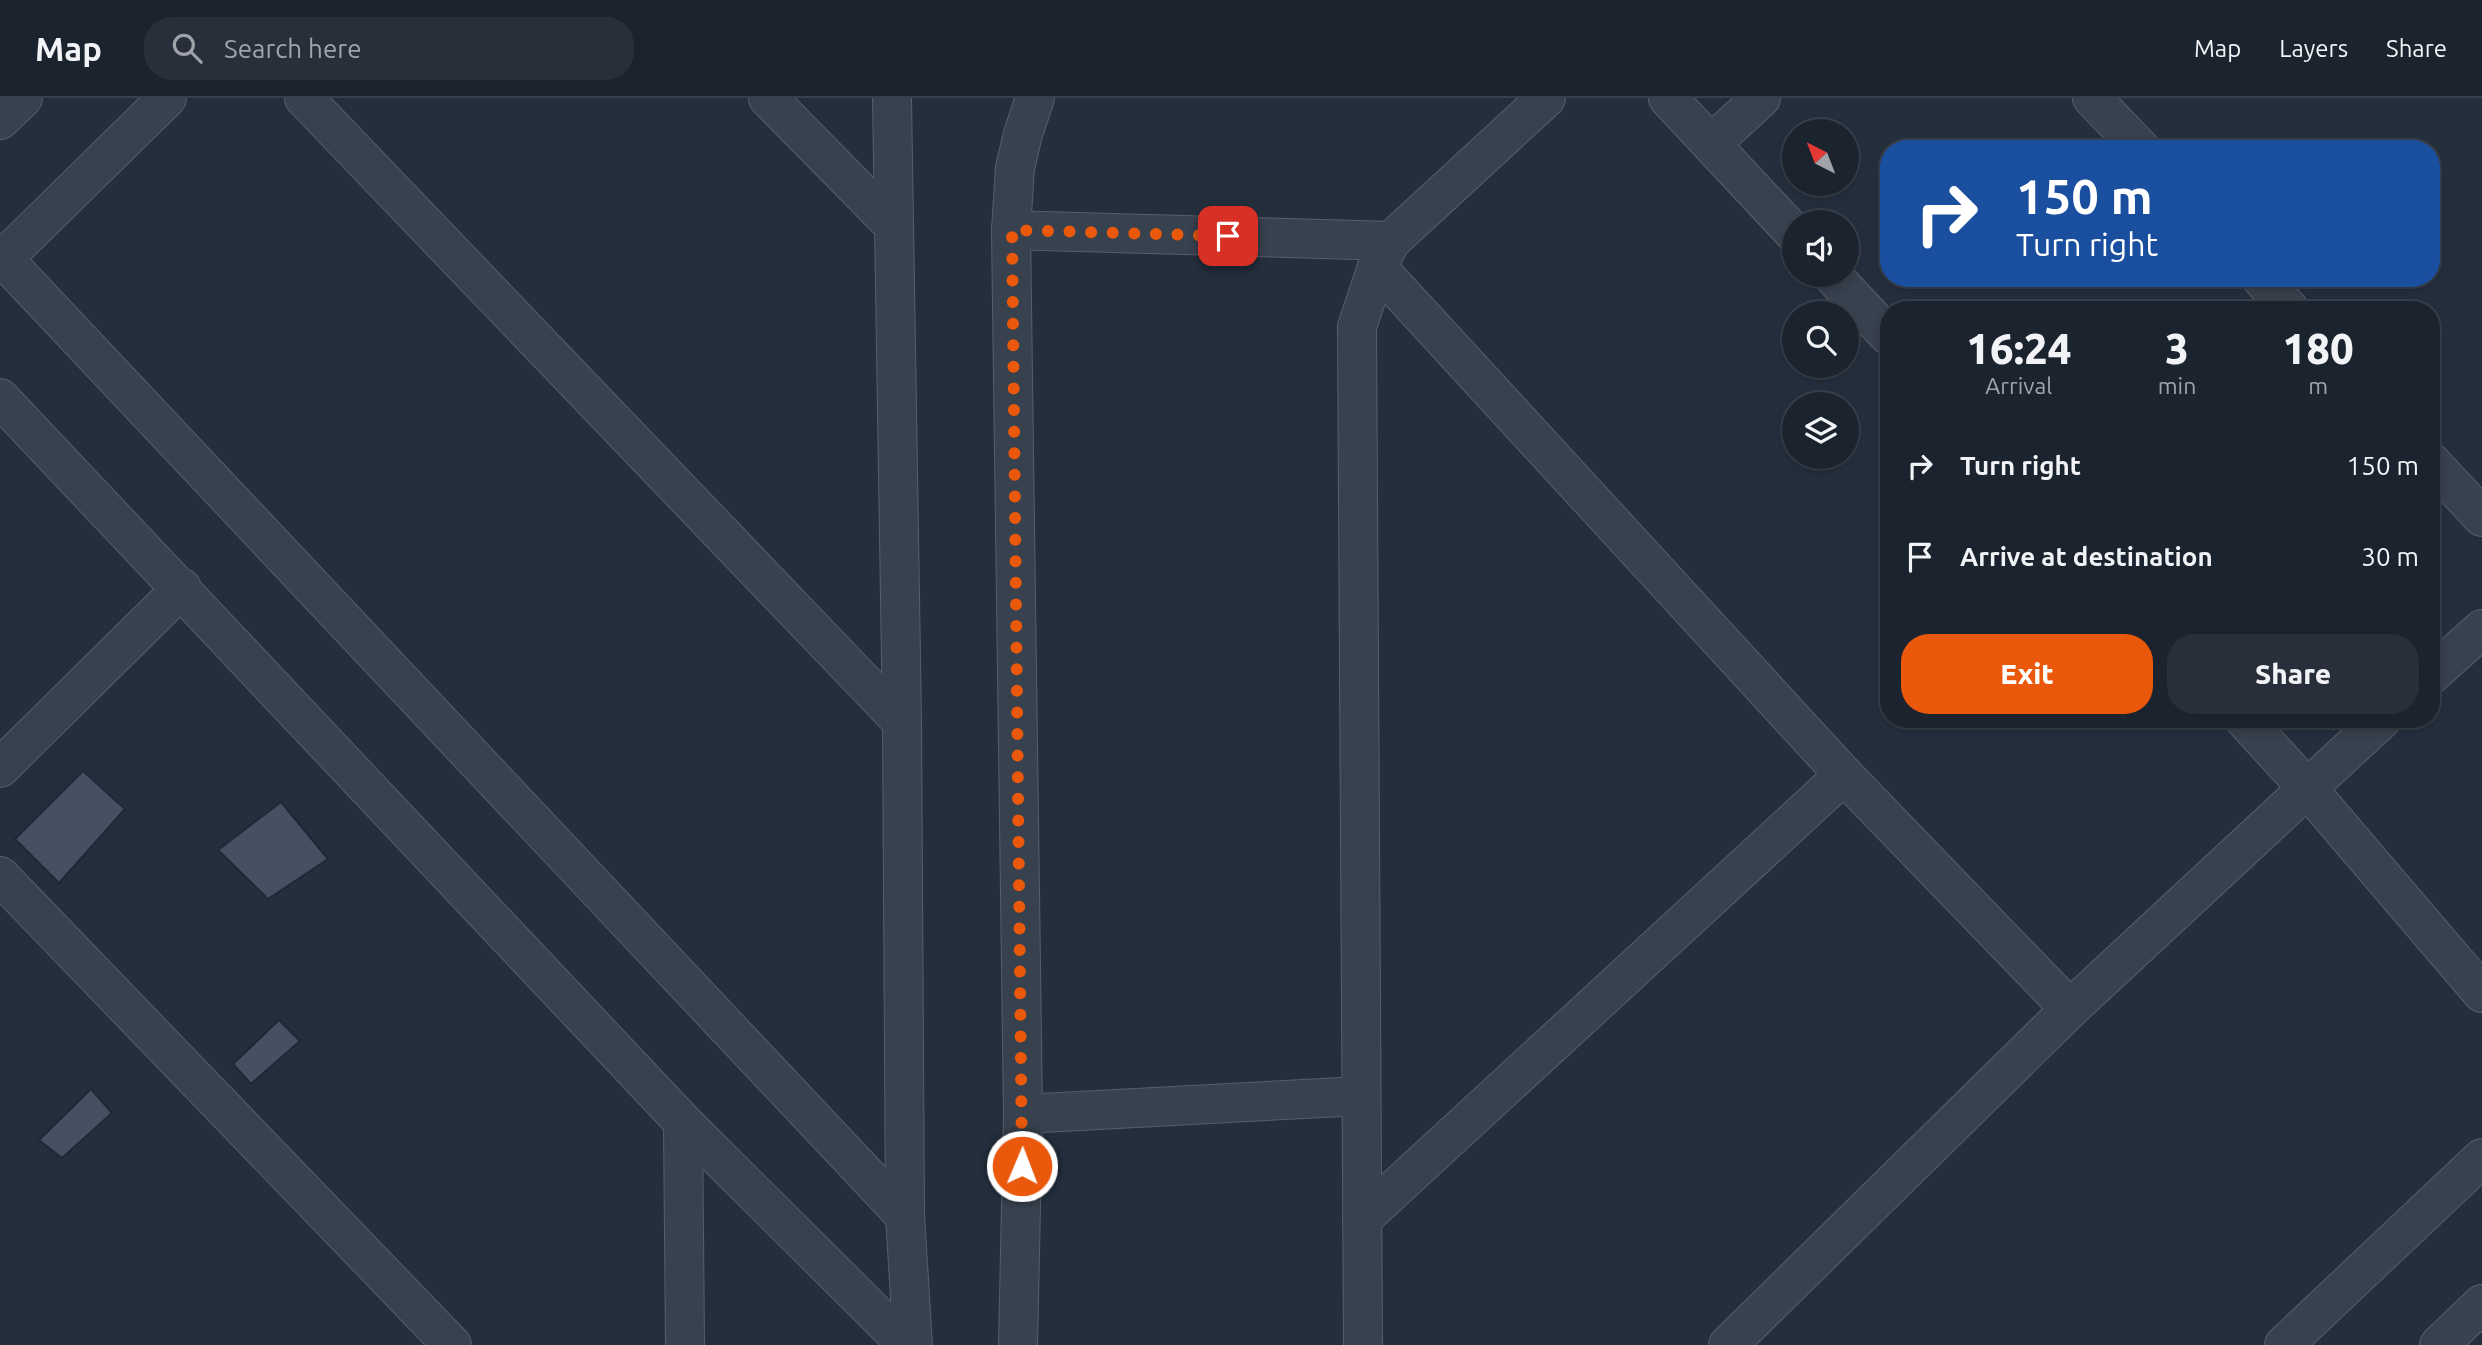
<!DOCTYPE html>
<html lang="en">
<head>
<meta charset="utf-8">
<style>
  body { margin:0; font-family:Ubuntu,sans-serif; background:#282f3a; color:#f1f3f6; height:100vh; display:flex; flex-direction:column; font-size:26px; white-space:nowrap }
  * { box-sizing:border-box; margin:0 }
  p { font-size:23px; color:#a0a4aa }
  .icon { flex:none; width:38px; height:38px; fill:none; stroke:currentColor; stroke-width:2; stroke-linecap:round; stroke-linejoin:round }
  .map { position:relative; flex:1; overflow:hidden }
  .details { position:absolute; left:1880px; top:203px; width:560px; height:427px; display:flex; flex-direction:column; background:#1b232e; border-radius:28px; box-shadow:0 4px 10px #0003,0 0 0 2px #39404a }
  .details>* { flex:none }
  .banner { position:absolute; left:1880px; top:42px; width:560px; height:147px; border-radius:28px; box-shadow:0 4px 10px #0003,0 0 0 2px #39404a; background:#1a4fa0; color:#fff; overflow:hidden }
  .needle { width:46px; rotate:318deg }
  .buttons { position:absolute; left:1782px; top:21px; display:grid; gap:14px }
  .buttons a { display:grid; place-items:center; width:77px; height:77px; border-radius:50%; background:#1b232e; box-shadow:0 4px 10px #0003,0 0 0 2px #39404a; font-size:35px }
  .pin { position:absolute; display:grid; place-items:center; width:60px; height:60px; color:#fff; margin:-30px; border-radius:14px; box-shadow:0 4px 10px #0006 }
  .me { position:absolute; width:77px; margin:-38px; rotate:1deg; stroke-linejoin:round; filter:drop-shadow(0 0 5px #0008) }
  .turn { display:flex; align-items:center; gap:24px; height:147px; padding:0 21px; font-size:32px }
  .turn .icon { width:91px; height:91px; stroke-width:2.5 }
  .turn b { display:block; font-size:49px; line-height:60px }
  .eta { display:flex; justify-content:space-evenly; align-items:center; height:119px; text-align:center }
  .eta b { font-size:42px; font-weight:800; line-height:49px }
  .button { display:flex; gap:14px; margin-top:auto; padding:14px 21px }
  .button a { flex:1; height:80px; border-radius:28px; background:#ea580c; color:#fff; font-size:28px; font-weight:800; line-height:80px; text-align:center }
  .button a+a { background:#282f3a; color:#f1f3f6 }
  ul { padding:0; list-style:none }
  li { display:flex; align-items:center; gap:21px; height:91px; padding:0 21px }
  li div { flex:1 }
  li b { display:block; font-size:26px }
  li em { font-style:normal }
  header { display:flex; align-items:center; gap:42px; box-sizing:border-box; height:98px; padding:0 35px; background:#1b232e; border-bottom:2px solid #39404a }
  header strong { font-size:33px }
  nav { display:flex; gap:38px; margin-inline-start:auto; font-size:24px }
  .search { width:490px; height:63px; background:#282f3a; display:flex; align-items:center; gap:18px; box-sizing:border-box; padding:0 24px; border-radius:28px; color:#a0a4aa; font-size:26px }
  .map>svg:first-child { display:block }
  .building { fill:#455162; stroke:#1f2835; stroke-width:2 }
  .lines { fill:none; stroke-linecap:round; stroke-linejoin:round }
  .minor-casing { stroke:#565f6c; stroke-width:40 }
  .minor { stroke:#38414e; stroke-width:38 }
  .route { stroke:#ea580c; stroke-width:12; stroke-dasharray:0 21.6 }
</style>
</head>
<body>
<header>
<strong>Map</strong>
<div class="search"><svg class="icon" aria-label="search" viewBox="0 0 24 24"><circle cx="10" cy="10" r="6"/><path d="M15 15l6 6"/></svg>Search here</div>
<nav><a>Map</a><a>Layers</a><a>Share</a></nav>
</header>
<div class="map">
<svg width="2482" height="1247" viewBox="0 0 2482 1247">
  <rect width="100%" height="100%" fill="#242f3e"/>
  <!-- building -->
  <g class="building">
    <polygon points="83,673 125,711 59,785 15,741"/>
    <polygon points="281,704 328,761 268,801 218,752"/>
    <polygon points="279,922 300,943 251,986 233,966"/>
    <polygon points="91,991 112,1015 62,1060 39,1042"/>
  </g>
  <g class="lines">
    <defs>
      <g id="minor">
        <polyline points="304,0 902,624"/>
        <polyline points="768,0 893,127"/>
        <polyline points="892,0 902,624 905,1118 913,1247"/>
        <polyline points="1668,0 1794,135"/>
        <polyline points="2092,0 2141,51"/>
        <polyline points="0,22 23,0"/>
        <polyline points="1711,46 1761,0"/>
        <polyline points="1011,132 1391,143"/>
        <polyline points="0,157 905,1118"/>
        <polyline points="3,161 167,0"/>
        <polyline points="1377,169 1844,677 2070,911"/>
        <polyline points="1832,177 1888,237"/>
        <polyline points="2261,180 2290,212"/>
        <polyline points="0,300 683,1024 907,1247"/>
        <polyline points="2431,364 2482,419"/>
        <polyline points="2431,577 2482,531"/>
        <polyline points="2244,621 2307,690 2482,895"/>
        <polyline points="0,670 182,490"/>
        <polyline points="0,778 452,1247"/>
        <polyline points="1023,1016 1360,998"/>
        <polyline points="683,1024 685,1247"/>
        <polyline points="1362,1121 1844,677"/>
        <polyline points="1018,1247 1023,1016 1011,132 1015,70 1023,36 1035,0"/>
        <polyline points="1363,1247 1357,229 1377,169 1391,143 1546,0"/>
        <polyline points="1728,1247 2070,911 2382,621"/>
        <polyline points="2284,1247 2482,1060"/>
        <polyline points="2439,1247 2482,1206"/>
      </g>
    </defs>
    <!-- minor casing -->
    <use href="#minor" class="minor-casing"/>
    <!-- minor -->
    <use href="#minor" class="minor"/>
  </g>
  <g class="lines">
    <!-- route -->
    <polyline class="route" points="1022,1068 1012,132 1228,138"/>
  </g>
</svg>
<div class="buttons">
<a><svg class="needle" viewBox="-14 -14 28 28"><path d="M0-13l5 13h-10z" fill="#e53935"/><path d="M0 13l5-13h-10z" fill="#a0a4aa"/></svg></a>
<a><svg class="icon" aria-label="sound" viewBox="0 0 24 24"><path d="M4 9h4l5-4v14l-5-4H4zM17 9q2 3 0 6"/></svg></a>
<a><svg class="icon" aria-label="search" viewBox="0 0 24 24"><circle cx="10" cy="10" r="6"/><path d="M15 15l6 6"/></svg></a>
<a><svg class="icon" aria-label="layers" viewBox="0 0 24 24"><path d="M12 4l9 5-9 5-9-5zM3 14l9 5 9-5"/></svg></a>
</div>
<div class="pin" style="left:1228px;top:138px;background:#d93025"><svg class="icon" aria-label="arrive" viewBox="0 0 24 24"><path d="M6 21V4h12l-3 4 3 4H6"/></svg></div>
<svg class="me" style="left:1022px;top:1068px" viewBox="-20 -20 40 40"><circle r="17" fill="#ea580c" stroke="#fff" stroke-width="3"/><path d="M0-11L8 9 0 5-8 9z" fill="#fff"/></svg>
<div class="banner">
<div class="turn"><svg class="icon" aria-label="right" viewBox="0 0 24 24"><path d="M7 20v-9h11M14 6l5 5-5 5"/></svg><div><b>150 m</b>Turn right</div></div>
</div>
<section class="details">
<div class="eta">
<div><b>16:24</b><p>Arrival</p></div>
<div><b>3</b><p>min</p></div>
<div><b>180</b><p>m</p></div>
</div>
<ul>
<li><svg class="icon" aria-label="right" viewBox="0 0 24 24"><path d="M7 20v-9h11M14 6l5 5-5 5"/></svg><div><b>Turn right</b></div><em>150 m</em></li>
<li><svg class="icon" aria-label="arrive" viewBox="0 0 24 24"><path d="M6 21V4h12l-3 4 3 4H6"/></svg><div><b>Arrive at destination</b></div><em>30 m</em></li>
</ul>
<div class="button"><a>Exit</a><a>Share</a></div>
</section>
</div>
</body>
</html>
